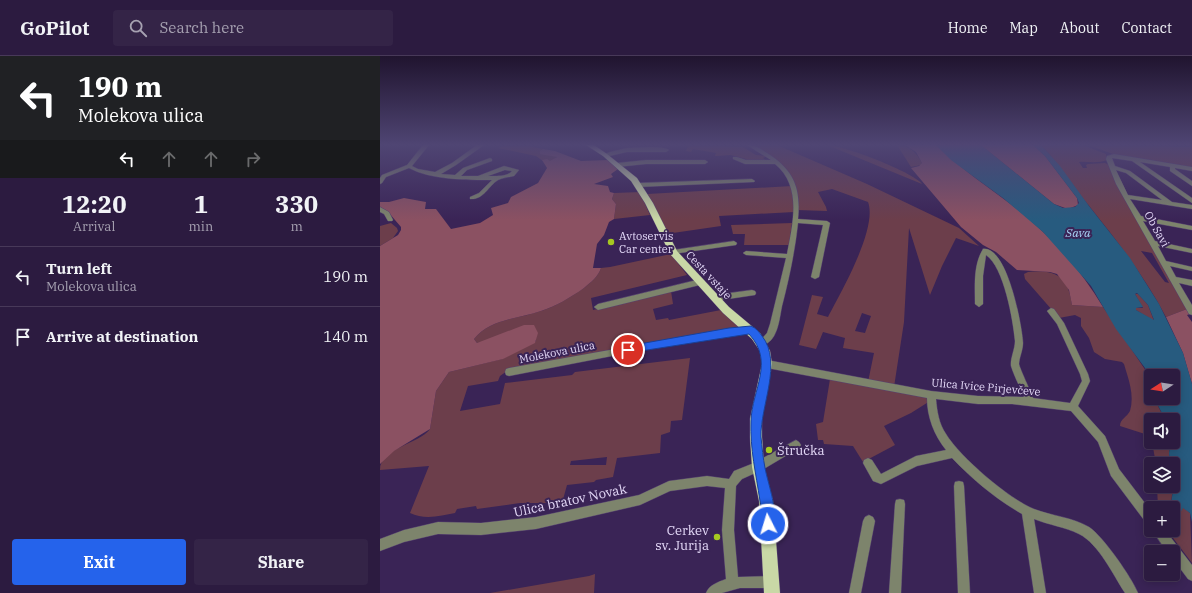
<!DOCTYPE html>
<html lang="en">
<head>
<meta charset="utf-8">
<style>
  body { margin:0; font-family:"IBM Plex Serif",serif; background:#342447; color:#f1f3f6; height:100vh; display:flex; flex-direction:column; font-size:15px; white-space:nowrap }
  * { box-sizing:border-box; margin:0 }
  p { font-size:13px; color:#a6a1b1 }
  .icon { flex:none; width:22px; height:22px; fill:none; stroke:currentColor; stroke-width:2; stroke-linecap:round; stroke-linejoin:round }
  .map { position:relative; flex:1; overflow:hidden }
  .drawer { display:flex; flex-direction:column; background:#2c1b40; width:380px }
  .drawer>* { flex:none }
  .guide { background:#202124; color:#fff; overflow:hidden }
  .needle { width:26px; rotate:258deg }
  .fabs { position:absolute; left:764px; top:313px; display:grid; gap:8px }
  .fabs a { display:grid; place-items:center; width:36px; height:36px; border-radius:4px; background:#2c1b40; box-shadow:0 2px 10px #0003,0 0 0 1px #483959; font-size:20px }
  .pin { position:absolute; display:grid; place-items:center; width:34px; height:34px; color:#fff; margin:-17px; border:2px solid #fff; border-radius:50%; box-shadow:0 1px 4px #0007 }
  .me { position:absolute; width:44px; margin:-22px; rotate:355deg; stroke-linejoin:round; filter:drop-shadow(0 0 3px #0008) }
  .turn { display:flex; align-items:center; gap:14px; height:84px; padding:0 12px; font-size:18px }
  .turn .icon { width:52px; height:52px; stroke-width:2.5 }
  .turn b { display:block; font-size:28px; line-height:34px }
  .lanes { display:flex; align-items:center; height:38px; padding:0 12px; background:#0003; justify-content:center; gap:20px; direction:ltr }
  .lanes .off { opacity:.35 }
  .eta { display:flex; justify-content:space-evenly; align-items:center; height:68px; text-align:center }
  .eta b { font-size:24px; font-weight:800; line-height:28px }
  .cta { display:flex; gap:8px; margin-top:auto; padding:8px 12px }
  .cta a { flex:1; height:46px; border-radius:4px; background:#2563eb; color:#fff; font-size:16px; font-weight:800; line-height:46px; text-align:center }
  .cta a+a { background:#342447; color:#f1f3f6 }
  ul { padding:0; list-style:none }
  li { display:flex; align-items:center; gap:12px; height:60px; padding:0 12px; border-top:1px solid #483959 }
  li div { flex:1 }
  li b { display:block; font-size:15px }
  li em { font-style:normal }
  header { display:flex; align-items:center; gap:24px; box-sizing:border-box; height:56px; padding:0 20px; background:#2c1b40; border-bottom:1px solid #483959 }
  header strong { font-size:19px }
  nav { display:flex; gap:22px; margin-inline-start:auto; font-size:14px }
  .search { width:280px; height:36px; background:#342447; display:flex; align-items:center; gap:10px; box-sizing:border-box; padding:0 14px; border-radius:4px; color:#a6a1b1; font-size:15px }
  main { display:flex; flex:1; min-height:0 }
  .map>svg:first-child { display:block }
  .green { fill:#6c3e4b; fill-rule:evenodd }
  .forest { fill:#8b5162 }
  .water { fill:#275b7f; fill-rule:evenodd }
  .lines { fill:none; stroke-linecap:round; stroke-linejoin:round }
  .minor-casing { stroke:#554170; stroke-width:1 }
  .major-casing { stroke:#554170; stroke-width:1 }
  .minor { fill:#7d846c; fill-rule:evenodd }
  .major { fill:#c9d8a6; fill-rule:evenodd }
  .route { fill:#2563eb; stroke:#184099 }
  .poi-dot { fill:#a6c821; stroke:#3a2456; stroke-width:1.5 }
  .labels { text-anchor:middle; stroke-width:4; stroke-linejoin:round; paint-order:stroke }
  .street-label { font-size:11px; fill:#e4d9f8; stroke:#3a2456 }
  .poi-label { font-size:11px; fill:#e4d9f8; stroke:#3a2456; text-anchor:start }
  .water-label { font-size:12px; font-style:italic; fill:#a9d5f7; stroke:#3a2456 }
  .near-poi-label { font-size:13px; fill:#e4d9f8; stroke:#3a2456; text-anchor:start }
  .near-street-label { font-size:13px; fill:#e4d9f8; stroke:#3a2456 }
</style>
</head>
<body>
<header>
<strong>GoPilot</strong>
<div class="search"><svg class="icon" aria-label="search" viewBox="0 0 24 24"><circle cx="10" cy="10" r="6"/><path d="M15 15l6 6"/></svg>Search here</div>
<nav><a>Home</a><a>Map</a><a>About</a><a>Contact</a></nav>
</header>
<main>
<section class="drawer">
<div class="guide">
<div class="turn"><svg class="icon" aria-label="left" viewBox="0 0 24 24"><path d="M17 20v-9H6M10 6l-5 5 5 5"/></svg><div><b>190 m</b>Molekova ulica</div></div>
<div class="lanes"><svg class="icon" aria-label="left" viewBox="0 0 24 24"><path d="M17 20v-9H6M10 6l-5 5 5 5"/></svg><svg class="icon off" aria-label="ahead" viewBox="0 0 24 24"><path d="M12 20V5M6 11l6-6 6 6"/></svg><svg class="icon off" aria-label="ahead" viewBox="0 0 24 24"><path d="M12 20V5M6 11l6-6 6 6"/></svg><svg class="icon off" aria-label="right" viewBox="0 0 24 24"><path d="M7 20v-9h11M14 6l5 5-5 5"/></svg></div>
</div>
<div class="eta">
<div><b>12:20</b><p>Arrival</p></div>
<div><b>1</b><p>min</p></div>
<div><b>330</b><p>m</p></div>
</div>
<ul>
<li><svg class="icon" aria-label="left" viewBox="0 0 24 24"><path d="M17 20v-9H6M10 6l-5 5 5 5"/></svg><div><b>Turn left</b><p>Molekova ulica</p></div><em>190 m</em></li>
<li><svg class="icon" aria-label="arrive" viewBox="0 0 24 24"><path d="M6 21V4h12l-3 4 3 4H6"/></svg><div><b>Arrive at destination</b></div><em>140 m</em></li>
</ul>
<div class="cta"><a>Exit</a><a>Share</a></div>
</section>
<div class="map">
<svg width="812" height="537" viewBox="0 0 812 537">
  <rect width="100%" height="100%" fill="#3a2456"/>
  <!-- green -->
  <g class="green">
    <polygon points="296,89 363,91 376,99 387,100 383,102 387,105 366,105 366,103 351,99 335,100 336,97 313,93 311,96 306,95 308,90"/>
    <path d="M371,89H397L487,128L579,172L599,190L576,182L562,210L550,239L529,172L524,266L514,331L488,326L494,297L463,292L465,282L443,276L436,293L419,289L432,239L443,241L437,258L448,261C461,236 498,172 488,146L452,133L438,136L446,151L447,155L417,154C417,145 418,134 414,126C407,110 386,98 371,89ZM482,257L491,260L485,277L475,275Z"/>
    <path d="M447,89C463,89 533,116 542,128Z"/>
    <path d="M517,89C529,89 536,96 542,107L541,109L531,111Z"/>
    <path d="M661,89H703L726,98L727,104C717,108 708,105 699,106L703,112H707L706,109L708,108L725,107L729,109L807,253L786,261C765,221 738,186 710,151C693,131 680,108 661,89ZM761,195L772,197L789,227L785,226Z"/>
    <polygon points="708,89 812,91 812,112 733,98"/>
    <polygon points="124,90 148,90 163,93 161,94 177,101 172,105 163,105 156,100 118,92"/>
    <polygon points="412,130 414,156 339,160 341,170 286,178 267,138"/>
    <polygon points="260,136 270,159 234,163 236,148 232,143 234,137"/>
    <polygon points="11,167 17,172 18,175 13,182 0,190 0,170"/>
    <polygon points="412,167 409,189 364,189 365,178 353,178 351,169"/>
    <path d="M291,198L307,219L211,242L213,254L291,235L293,248L273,253L276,264L288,262L289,264L341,254L363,273L127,315L120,320L118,325L88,330L80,355L120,348L125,327L192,319L195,316L310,302L302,364L291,365L290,376L281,379L280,397L237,402L233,421L216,424L214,426L187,429L182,447H140L97,453L96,450L77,453L75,457C61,460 44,464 30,457L49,410L0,414C0,392 39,388 50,373L56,335L69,316L122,303L156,285V281L97,287L94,283C111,262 140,263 164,254C178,249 191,241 204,232C211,226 218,221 221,212L230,211ZM227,401L226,409H190L191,405Z"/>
    <path d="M648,216C676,214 688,219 692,249L723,251L770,321L767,326L771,335V342H774L783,360L782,364H771V385L768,379L740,370C740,363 747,361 750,355C755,339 748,322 744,308L742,306L725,303L714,296L709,282L701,270V262L695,259L679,262L645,223L644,218Z"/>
    <polygon points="755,238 758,238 768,249 774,265 756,254 756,252 763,252"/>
    <polygon points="450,323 549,342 550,345 531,357 504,370 515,389 483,406 473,390 444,388 443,384 438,384 436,368 443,366"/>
    <polygon points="772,386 791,386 789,397 790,408 776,408"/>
    <polygon points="777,430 793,430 791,448 793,452 778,452"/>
    <polygon points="803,451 810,457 812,507 787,474 793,474 793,452"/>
    <polygon points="215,518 214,537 110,537 209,520"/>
  </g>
  <!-- forest -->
  <g class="forest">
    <path d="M525,89H556C585,118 621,138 651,165C679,189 704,219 723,251L692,249L689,234L677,218L670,216L637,214L616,196L603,189L581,171L531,112L539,110L542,107L536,96Z"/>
    <polygon points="601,89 653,89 665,100 697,142 698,149 688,153 674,148"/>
    <path d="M163,93L175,95L201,105L228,104L238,113L231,118L233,121L214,128L228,130L230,136L234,137L232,143L236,148L234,163L229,166L224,179L217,188L213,212H221C218,221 211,226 204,232C190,242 176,250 161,255C138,263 110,263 94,283L97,287L144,269H154L158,277L155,287L123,303L69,316L56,335L50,373L14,395L0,408V190L18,179L21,174V171L9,157L0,151V146H9L24,142L46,146L45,153H56L71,173L100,167L113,159L111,152L128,147L131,141L158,127L167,112L162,104L167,103L170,105L177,101L160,98V95Z"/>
    <polygon points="807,253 810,258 807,259 812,266 812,328 803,297 786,261"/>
  </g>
  <!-- water -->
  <path class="water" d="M556,89H601L674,148L683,152L695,151L699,147L697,142L665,100L653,89H661L680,110L709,150L750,202L779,248L803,297L812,328V466L810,457L803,452L800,457L793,453L791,448L793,434V408H790L789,397L791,386H793V364H782L783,359L774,342H793V320H771V335L767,326L770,321L765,312L736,273L711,230L663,176L623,142L571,104ZM757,237L768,249L774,264L756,254V252L763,251L755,238Z"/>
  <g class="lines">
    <defs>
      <g id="minor">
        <path d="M43,89H49L32,110L38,113L55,116L72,107L97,89H104L76,109L61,118L75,119L83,112L110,102L112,103V105L87,114L81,120H98L124,110L139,114L134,120C130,121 122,122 118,124C108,130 104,144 90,143V141L99,137L112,124C87,124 51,124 29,112L6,121L2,127L0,128V122L2,119L27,109ZM125,114L132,115C127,121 116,120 108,120Z"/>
        <path d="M367,89C376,89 381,93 387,97C414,114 421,132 418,163L447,165L450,167L439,221L435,223L431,221L443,169L418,167C415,195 409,223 402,250C400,260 399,271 394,280C391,285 385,291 379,289L378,287L387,277L390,268L406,202L366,199L363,197L366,195L407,198C413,167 422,130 395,108H365L353,103V101H357L366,104H391Z"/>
        <path d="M247,92C258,92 280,89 289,94L286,96H247L225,101L222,99L230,96Z"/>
        <path d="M734,98L812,111V115L795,112V113L812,125V130L790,115V111L760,106L812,142V147L752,105L732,102L735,110L750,115L792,146L812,149V153L750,143L761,160L812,170V174L763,165L775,185L812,193V197L778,190L786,205L812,211V215L790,210L796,221L812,224V230L799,227L812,249V259L809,258L736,128L726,103L727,100ZM736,114L746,117L782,144L748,139Z"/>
        <polygon points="266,104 325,104 328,106 325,108 266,108 237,111 234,109 237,107"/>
        <polygon points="372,123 375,125 374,126 258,131 255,129 258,127"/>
        <polygon points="0,151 9,156 13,164 12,165 8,165 4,158 0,156"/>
        <polygon points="354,185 357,187 356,189 293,198 290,196 293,194"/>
        <path d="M603,193C627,189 642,269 643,287C643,294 639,302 639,308C640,313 651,336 653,342L690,347L702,325L700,318L677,268L667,255L671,252L674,253L684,267L708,318L710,325L698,350L725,380L739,413L771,455V470L767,468L731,420L718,386L691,355L632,348H598L556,343C557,355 559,368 566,378C580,401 629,443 654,453C672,460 692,461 709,471C723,480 752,522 758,537H745C733,519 719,488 699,478C685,471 669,469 654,463L666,537H654L642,458C616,443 593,424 572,402L537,410L501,428L493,425L483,407L484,404L488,402L492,404L501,418L536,400L566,394C554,379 547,361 547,342L387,312L384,310L383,308L384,306L387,304L551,335L598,340L644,341C640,331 634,320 631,310C630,303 635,293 635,285C633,264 624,211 606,199L603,220V248L599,251L595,248C595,230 593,209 603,193Z"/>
        <polygon points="321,223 324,224 325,226 324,228 218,254 214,251 218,248"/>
        <polygon points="372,234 375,235 376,237 375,239 335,245 331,242 335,239"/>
        <polygon points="371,271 374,272 375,274 374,276 371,277 263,294 129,320 126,319 125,316 126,313 129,312 263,288"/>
        <path d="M416,384L419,386L421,389L419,392L382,414L362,423L356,430L354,474L358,521L390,520L394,522L396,526L394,530L390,532H360L342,537H326C329,529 338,526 346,523L342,474L345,432L327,430L290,435L260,449L156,473L101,479L58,478L24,486L0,495V483L24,474L58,466L101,467L156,461L259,439L289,425L327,420L349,423L354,415L374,407Z"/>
        <polygon points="579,425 583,426 584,430 590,537 578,537 574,430 575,426"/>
        <polygon points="520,443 524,444 525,448 521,537 509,537 515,448 516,444"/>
        <polygon points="489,459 493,461 495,465 481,537 469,537 483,465 485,461"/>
        <polygon points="772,474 785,474 812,509 812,525 808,523 793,503 793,496 787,496"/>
      </g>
      <polygon id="major" points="206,89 214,89 227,98 257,122 273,147 297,195 349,251 380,277 390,295 392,308 382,363 382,381 384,411 393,445 400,537 384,537 379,445 372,411 370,381 370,363 382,308 380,295 372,283 343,257 290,198 265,147 251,125 223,100"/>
    </defs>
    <!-- minor casing -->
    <use href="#minor" class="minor-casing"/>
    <!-- major casing -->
    <use href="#major" class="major-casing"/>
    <!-- minor -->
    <use href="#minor" class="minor"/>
    <!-- major -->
    <use href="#major" class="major"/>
  </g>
  <!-- sky -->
  <linearGradient id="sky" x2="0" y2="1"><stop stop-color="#20142f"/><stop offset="0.54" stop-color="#4f4573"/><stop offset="1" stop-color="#4f4573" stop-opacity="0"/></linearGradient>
  <rect width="812" height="164" fill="url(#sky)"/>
  <!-- route -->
  <path class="route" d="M371,270C376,272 379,276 382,280C403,307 380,350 381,381C382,391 383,402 385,412C388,428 399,457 393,472L388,474L384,472C380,463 382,454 380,445C376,417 370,394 371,365C372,333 395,306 369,278L248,297L243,294L248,290L349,272Z"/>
  <!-- markers -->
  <g class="poi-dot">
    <circle cx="231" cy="186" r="4"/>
    <circle cx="389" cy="394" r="4"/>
    <circle cx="337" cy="481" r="4"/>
  </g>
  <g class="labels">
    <!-- street labels -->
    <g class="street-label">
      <text transform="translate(777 173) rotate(61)" y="4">Ob Savi</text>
      <text transform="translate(329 219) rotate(47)" y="4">Cesta vstaje</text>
      <text transform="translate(177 296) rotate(-11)" y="4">Molekova ulica</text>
      <text transform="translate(606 331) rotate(5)" y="4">Ulica Ivice Pirjevčeve</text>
    </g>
    <!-- poi labels -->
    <g class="poi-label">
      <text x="239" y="184">Avtoservis<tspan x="239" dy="13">Car center</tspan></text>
    </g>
    <!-- water labels -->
    <g class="water-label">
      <text x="698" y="181">Sava</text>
    </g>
    <!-- near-poi labels -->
    <g class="near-poi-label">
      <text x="397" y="399">Štručka</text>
      <text x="329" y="479" text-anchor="end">Cerkev<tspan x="329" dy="15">sv. Jurija</tspan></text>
    </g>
    <!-- near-street labels -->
    <g class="near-street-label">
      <text transform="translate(190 444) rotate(-12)" y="5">Ulica bratov Novak</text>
    </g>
  </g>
</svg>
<div class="fabs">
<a><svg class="needle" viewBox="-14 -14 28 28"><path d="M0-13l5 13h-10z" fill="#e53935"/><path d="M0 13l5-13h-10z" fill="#a6a1b1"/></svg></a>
<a><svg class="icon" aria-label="sound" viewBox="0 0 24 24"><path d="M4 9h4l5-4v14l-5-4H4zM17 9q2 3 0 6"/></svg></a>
<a><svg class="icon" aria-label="layers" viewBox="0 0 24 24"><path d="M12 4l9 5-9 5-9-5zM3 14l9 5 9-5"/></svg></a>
<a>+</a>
<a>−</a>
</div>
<div class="pin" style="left:248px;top:294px;background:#d93025"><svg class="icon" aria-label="arrive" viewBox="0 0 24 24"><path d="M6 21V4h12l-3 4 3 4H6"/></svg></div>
<svg class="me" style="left:388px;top:468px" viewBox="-20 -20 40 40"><circle r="17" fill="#2563eb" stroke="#fff" stroke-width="3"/><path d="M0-11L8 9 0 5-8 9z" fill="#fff"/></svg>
</div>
</main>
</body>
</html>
